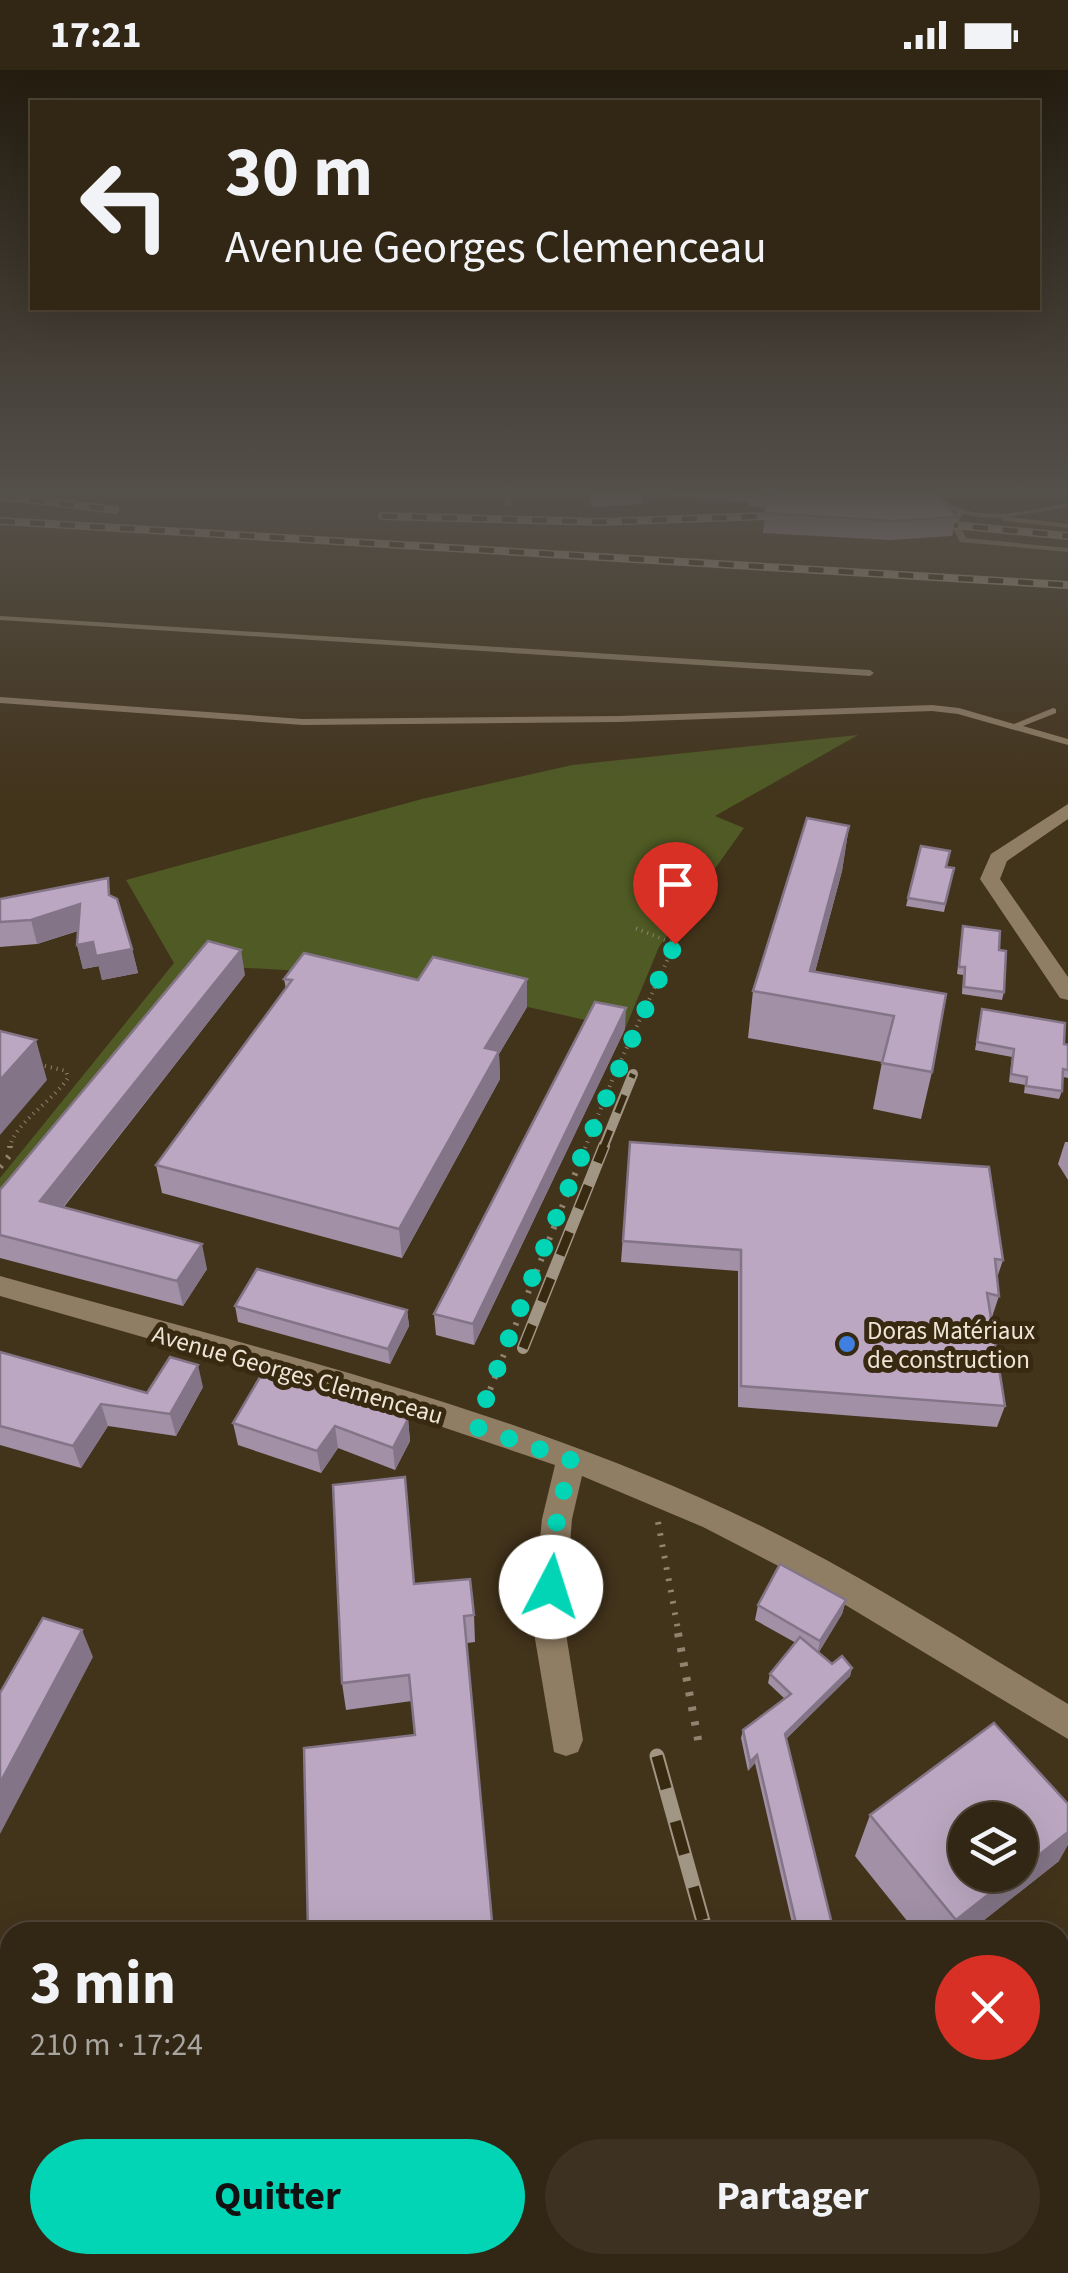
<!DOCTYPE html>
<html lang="fr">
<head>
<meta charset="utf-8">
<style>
  body { margin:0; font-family:"Source Sans 3",sans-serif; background:#3d3222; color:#f1f3f6; height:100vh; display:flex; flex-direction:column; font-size:38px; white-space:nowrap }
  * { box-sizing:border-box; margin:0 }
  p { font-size:32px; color:#a8a5a0 }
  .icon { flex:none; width:55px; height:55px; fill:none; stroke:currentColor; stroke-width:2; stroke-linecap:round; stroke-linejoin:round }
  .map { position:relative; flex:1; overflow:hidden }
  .sheet { position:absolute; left:0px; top:1852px; width:1070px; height:352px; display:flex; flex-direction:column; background:#322614; border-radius:30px 30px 0 0; box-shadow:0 10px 40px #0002,0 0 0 2px #4d4334 }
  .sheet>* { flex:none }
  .guide { position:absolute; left:30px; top:30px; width:1010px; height:210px; border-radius:0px; box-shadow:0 10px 40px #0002,0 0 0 2px #4d4334; background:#322614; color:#f1f3f6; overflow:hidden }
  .controls { position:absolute; left:948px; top:1732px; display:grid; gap:20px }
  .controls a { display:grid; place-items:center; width:90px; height:90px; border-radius:50%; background:#322614; box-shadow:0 10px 40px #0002,0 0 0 2px #4d4334; font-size:50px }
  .pin { position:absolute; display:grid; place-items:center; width:85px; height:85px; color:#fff; margin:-102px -42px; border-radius:50% 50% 50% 0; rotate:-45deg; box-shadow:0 0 10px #0007 }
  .pin .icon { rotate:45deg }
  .me { position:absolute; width:110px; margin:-55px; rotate:5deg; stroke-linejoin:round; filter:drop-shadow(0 0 8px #0008) }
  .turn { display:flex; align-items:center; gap:35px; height:210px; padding:0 30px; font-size:45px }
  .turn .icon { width:130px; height:130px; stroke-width:2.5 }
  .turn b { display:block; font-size:70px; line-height:85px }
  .round { display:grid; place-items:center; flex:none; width:105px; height:105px; border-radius:52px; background:#3d3222 }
  .summary { display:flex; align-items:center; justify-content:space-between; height:170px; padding:0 30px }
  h1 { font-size:60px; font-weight:700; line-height:75px }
  .action { display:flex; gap:20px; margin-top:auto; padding:20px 30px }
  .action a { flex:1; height:115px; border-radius:60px; background:#02d5b6; color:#111; font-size:40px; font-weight:700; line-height:115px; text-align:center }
  .action a+a { background:#3d3222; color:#f1f3f6 }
  .status { display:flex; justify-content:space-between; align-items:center; height:70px; padding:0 50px; background:#322614; direction:ltr }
  .status svg { height:28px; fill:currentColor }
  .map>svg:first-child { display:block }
  .green { fill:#4f5a24 }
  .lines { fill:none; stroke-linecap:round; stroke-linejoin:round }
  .path-far2 { stroke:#908471; stroke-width:4; stroke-dasharray:1 5; stroke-linecap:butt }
  .path-far1 { stroke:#908471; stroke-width:6; stroke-dasharray:2.5 9; stroke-linecap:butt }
  .path { stroke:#908471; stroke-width:8; stroke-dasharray:4 11; stroke-linecap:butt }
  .service { fill:#907e64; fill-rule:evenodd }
  .minor { fill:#907e64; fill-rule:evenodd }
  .rail-far3-casing { stroke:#a19583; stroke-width:8 }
  .rail-far2-casing { stroke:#a19583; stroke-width:10 }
  .rail-far1-casing { stroke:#a19583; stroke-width:12 }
  .rail-casing { stroke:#a19583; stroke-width:15 }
  .rail-far3 { stroke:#382911; stroke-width:5; stroke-dasharray:15; stroke-linecap:butt }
  .rail-far2 { stroke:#382911; stroke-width:6; stroke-dasharray:19; stroke-linecap:butt }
  .rail-far1 { stroke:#382911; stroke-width:9; stroke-dasharray:25; stroke-linecap:butt }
  .rail { stroke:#382911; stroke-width:11; stroke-dasharray:34; stroke-linecap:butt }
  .wall { fill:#a190a6 }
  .shaded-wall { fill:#837587 }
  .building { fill:#bba7c1; stroke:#837587; stroke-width:2.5 }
  .route { stroke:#02d5b6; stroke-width:18; stroke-dasharray:0 32.4 }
  .shop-dot { fill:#3f7fe0; stroke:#382911; stroke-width:4 }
  .labels { text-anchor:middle; stroke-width:10; stroke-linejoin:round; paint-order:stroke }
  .poi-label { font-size:25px; fill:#eee5d7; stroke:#382911; text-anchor:start }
  .street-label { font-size:25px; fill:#eee5d7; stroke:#382911 }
</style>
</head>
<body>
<div class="status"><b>17:21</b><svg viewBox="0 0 49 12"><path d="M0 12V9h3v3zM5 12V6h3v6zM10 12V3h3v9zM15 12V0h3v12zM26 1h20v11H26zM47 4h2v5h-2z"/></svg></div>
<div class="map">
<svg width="1068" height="2203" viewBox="0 0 1068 2203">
  <rect width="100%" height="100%" fill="#42331b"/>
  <!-- green -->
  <polygon class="green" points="858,665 715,746 744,758 659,877 625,959 390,906 212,896 0,1156 0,1108 174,893 126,810 422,729 572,695"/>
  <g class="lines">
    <!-- path-far2 -->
    <g class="path-far2">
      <path d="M10,1078C13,1054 51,1033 68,1008L66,1001L37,994"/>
      <polyline points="585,1078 615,1003 675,874 635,858"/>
    </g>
    <!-- path-far1 -->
    <g class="path-far1">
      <polyline points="0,1097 10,1085 10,1076"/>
      <polyline points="486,1330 586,1076"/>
      <polyline points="658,1452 679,1565"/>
    </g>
    <!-- path -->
    <polyline class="path" points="678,1563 700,1680"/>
    <!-- service -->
    <g class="service">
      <polygon points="501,423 509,423 512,436 506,436"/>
      <path d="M926,423H983L979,425L941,428C977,455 1027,441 1068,433V437L1009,447L1068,454V458L1006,451H1003V448L978,447L963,444L958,452L966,468L1068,478V482L960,472L950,452L957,442C946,438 932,432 926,423Z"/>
      <polygon points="0,546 870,600 874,603 870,606 0,550"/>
      <polygon points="0,627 303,649 619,646 932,635 959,638 1014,654 1053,638 1056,639 1056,643 1023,656 1068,669 1068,675 958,644 932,641 619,652 303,655 0,633"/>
    </g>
    <!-- minor -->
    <g class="minor">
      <polygon points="1068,734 1068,749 1007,791 1000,809 1068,907 1068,930 1060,928 980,809 991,784"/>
      <path d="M0,1206C244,1275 495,1333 727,1440C846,1494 956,1567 1068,1634V1669L794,1504L703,1457L582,1406L572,1449L564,1551L583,1670L578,1682L566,1686L554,1682L532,1551L542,1449L555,1395L362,1330L0,1226Z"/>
    </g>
    <defs>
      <g id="rail-far3">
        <polyline points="0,426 115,440"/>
        <polyline points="382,446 601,452 794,445"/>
        <polyline points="0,451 1068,515"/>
        <polyline points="943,454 1068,466"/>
      </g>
      <polyline id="rail-far2" points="603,1078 633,1004"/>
      <polyline id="rail-far1" points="523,1278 604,1076"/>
      <g id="rail">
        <polyline points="657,1686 706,1862"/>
        <polyline points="781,2195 782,2203"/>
      </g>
    </defs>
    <!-- rail-far3 casing -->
    <use href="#rail-far3" class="rail-far3-casing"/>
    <!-- rail-far2 casing -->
    <use href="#rail-far2" class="rail-far2-casing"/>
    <!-- rail-far1 casing -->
    <use href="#rail-far1" class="rail-far1-casing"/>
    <!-- rail casing -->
    <use href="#rail" class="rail-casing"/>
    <!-- rail-far3 -->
    <use href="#rail-far3" class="rail-far3"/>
    <!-- rail-far2 -->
    <use href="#rail-far2" class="rail-far2"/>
    <!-- rail-far1 -->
    <use href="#rail-far1" class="rail-far1"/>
    <!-- rail -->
    <use href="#rail" class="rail"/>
  </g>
  <!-- wall -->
  <g class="wall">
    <polygon points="523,423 567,423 530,425"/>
    <polygon points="585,423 936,423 956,447 952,466 890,470 763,463 766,438 749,436 749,432 642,424 642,434 592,437"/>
    <polygon points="849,756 842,801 815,902 946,924 932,1002 921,1049 873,1039 882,992 748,968 753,921"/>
    <polygon points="921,776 946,797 954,798 944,842 906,836"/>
    <polygon points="112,826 132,879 138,903 102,910 99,896 83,899 77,875 78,861 37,874 0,877 0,908 0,829"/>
    <polygon points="963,856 999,880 1004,922 1002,930 962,924 963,905 957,904"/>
    <polygon points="245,905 64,1137 207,1199 183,1236 0,1188 0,1120"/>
    <polygon points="284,909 527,937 499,984 500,1009 402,1188 162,1123 156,1095 286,919"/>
    <polygon points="982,939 1068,975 1068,1008 1063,1007 1062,1021 1059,1029 1024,1023 1025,1015 1009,1012 1012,987 975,980"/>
    <polygon points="625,959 474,1275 436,1265 434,1244"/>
    <polygon points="630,1072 1003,1190 997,1208 999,1226 992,1247 991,1247 1005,1336 997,1357 738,1337 738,1201 621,1192"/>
    <polygon points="1065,1072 1068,1072 1068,1110 1058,1094"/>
    <polygon points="235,1236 407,1240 409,1256 390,1294 238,1252"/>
    <polygon points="0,1282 147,1323 203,1317 176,1366 108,1356 81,1398 0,1375"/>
    <polygon points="408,1349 410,1371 395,1400 338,1378 321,1403 238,1375 233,1353"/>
    <polygon points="414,1514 474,1545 475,1572 467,1573 415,1665 412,1631 346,1640 342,1613"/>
    <polygon points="846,1530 842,1544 819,1582 832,1594 852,1598 850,1606 786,1669 834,1862 794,1862 755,1693 748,1701 741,1668 743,1660 785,1629 768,1613 770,1604 796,1573 755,1550 758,1535"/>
    <polygon points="870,1745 1059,1791 969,1862 916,1862 855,1786"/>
  </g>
  <!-- shaded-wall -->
  <g class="shaded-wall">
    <polygon points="849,756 842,801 807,931 810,901"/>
    <polygon points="80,834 86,858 37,874 31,850"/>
    <polygon points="93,872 99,896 83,899 77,875"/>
    <polygon points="132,879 138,903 102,910 96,886"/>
    <polygon points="241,880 245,905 48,1156 40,1131"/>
    <polygon points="527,909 527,937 499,984 500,1009 402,1188 399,1159 485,978"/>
    <polygon points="626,938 625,959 474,1275 473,1254"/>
    <polygon points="36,970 47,1010 0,1065 0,1010"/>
    <polygon points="202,1174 207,1199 183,1236 177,1211"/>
    <polygon points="407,1240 409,1256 390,1294 388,1279"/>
    <polygon points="198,1295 203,1317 176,1366 170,1344"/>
    <polygon points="101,1334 108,1356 81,1398 73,1376"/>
    <polygon points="408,1349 410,1371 395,1400 393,1378"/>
    <polygon points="335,1356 338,1378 321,1403 317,1381"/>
    <polygon points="846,1530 842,1544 817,1585 820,1571"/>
    <polygon points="82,1560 93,1587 0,1764 0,1713"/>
    <polygon points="852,1598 850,1606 783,1672 785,1664"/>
    <polygon points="757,1685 755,1693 748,1701 750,1692"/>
    <polygon points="1068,1762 1068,1775 1059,1791 969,1862 950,1862 956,1850 1013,1805 1020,1805 1020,1800"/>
  </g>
  <!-- building -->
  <g class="building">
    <polygon points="768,423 936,423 956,447 893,451 765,443"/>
    <polygon points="807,748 849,756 810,901 946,924 932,1002 882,993 894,946 753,921"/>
    <polygon points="921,776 950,781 946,797 954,798 945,834 908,828"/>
    <polygon points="108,808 109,825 117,829 132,879 96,886 93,872 77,875 80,834 31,850 0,852 0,829"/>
    <polygon points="963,856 1000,861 999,880 1006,881 1004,922 964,917 965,897 959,897"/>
    <polygon points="208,871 241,880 40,1131 202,1174 177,1211 0,1165 0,1120"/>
    <polygon points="304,883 418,910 433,887 527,909 485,978 499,981 399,1159 156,1095 292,910 284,909"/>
    <polygon points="595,932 626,938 473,1254 434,1244"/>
    <polygon points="982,939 1065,953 1064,974 1068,975 1068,1000 1063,999 1062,1021 1026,1016 1027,1007 1011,1004 1014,979 977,972"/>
    <polygon points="0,961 36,970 0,1010"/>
    <polygon points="630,1072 989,1097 1003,1190 995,1189 999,1226 987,1223 1005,1336 741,1316 741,1180 623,1171"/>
    <polygon points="257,1199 407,1240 388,1279 235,1236"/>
    <polygon points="0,1282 147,1323 170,1287 198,1295 170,1344 101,1334 73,1376 0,1356"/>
    <polygon points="263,1302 408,1349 393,1378 335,1356 317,1381 233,1353"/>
    <polygon points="405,1407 414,1514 470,1509 474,1545 464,1546 493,1862 308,1862 304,1678 415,1665 409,1605 342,1613 333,1415"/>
    <polygon points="780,1494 846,1530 820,1571 758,1535"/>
    <polygon points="43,1548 82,1560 0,1713 0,1623"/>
    <polygon points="800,1567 832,1594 842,1586 852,1598 785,1664 834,1862 798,1862 757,1685 750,1692 743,1660 791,1624 770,1604"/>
    <polygon points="994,1653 1068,1734 1068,1762 1020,1800 1020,1750 965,1750 965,1805 1013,1805 956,1850 870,1745"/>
    <polygon points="10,2154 10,2195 155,2195 175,2203 0,2203 0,2178"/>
    <polygon points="873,2195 914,2195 916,2203 875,2203"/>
  </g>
  <!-- sky -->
  <linearGradient id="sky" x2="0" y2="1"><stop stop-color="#241c0f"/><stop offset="0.58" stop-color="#54504a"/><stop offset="1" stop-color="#54504a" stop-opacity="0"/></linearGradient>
  <rect width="1068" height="731" fill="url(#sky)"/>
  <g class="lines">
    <!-- route -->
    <path class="route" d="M551,1517L557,1449L571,1390L476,1357C535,1193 602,1033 675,874"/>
  </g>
  <!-- markers -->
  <circle class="shop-dot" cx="847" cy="1274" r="10"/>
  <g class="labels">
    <!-- poi labels -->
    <g class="poi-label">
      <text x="867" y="1269">Doras Matériaux<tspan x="867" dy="29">de construction</tspan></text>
    </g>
    <!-- street labels -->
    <g class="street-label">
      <text transform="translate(298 1304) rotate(16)" y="9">Avenue Georges Clemenceau</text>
    </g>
  </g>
</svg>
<div class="controls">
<a><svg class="icon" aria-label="layers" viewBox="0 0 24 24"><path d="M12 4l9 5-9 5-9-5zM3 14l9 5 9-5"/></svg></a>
</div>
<div class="pin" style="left:675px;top:874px;background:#d93025"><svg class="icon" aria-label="arrive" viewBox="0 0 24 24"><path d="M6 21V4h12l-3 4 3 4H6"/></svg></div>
<svg class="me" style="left:551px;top:1517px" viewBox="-20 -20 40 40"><circle r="19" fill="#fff"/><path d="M0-13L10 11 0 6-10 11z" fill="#02d5b6"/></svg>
<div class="guide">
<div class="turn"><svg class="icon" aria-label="left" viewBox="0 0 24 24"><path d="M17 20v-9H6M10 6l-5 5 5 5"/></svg><div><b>30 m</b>Avenue Georges Clemenceau</div></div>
</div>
<section class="sheet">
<div class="summary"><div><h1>3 min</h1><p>210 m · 17:24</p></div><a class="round" style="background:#d93025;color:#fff"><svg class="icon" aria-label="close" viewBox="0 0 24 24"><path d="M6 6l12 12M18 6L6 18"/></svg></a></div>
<div class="action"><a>Quitter</a><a>Partager</a></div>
</section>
</div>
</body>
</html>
